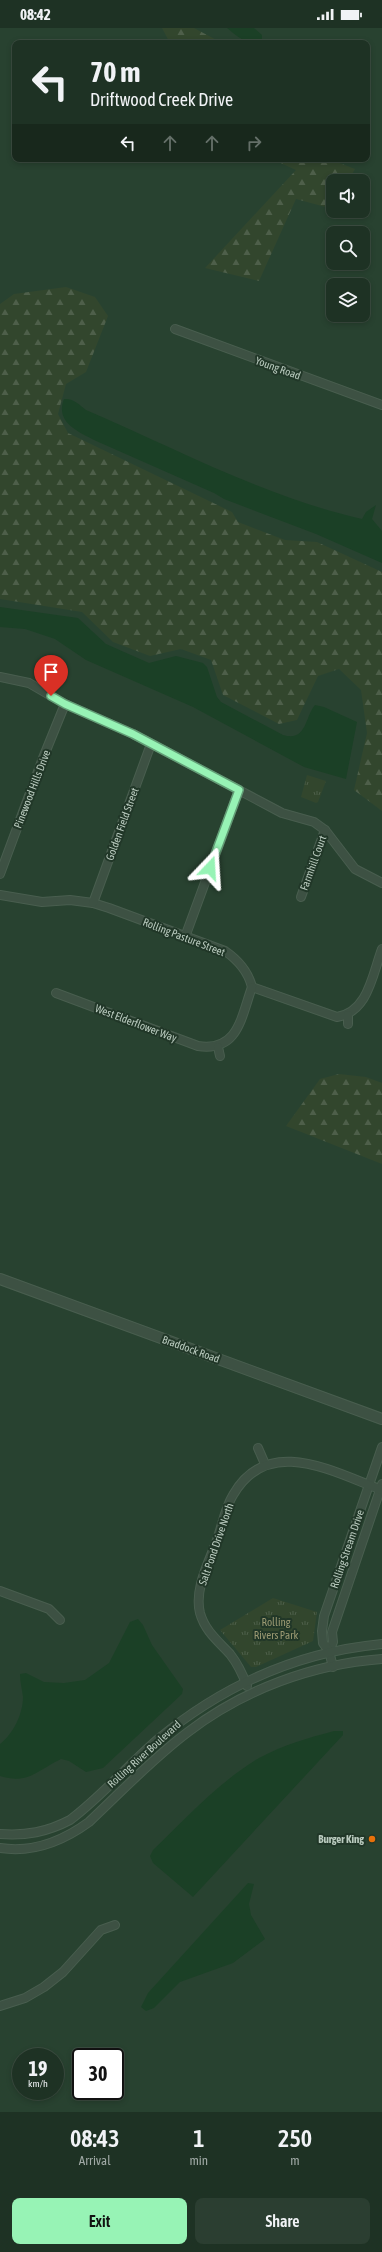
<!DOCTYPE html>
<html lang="en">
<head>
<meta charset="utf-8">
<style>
  body { margin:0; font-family:"Asap Condensed",sans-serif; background:#2b3e31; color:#f1f3f6; height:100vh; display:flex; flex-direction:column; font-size:15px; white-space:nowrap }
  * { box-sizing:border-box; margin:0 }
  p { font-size:13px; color:#a1aaa6 }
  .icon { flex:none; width:22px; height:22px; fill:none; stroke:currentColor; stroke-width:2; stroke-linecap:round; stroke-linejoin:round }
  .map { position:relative; height:2084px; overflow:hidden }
  .sheet { display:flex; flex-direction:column; background:#1e3224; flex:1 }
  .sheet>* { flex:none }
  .top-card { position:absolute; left:12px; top:12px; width:358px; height:122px; border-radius:8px; box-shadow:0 2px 6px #0003,0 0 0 1px #3c4d41; background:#1e3224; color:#f1f3f6; overflow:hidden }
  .buttons { position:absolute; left:326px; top:146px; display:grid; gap:8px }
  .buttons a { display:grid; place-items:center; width:44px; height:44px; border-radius:8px; background:#1e3224; box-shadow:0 2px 6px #0003,0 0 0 1px #3c4d41; font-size:20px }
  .speed { position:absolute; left:12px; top:2020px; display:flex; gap:8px; font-size:20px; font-weight:700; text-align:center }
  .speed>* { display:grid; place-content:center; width:52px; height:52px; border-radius:50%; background:#1e3224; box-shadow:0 2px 6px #0003,0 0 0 1px #3c4d41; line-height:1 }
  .speed small { font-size:10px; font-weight:400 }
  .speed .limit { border:2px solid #111; border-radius:6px; background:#fff; color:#111 }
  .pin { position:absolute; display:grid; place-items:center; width:34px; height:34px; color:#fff; margin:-41px -17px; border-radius:50% 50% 50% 0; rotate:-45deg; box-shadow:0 0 4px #0007 }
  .pin .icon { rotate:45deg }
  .me { position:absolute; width:44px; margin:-22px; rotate:20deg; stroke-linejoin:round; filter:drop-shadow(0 0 3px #0008) }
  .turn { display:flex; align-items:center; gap:14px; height:84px; padding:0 12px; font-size:18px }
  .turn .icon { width:52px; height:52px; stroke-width:2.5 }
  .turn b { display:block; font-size:28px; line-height:34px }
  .lanes { display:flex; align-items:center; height:38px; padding:0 12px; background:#0003; justify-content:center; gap:20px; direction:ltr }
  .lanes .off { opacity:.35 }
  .eta { display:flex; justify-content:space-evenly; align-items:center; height:68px; text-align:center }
  .eta b { font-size:24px; font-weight:600; line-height:28px }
  .action { display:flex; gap:8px; margin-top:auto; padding:8px 12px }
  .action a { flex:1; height:46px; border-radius:8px; background:#97f3b5; color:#111; font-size:16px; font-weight:600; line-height:46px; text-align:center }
  .action a+a { background:#2b3e31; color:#f1f3f6 }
  .status { display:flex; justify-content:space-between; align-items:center; height:28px; padding:0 20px; background:#1e3224; direction:ltr }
  .status svg { height:11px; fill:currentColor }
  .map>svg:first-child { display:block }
  .forest { fill:url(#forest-firs) }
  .park { fill:url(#park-tufts) }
  .water { fill:#1b4026 }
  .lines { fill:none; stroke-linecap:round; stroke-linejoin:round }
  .minor-casing { stroke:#495e4f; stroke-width:10 }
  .tertiary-casing { stroke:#495e4f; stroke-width:12 }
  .minor { stroke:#3d5143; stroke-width:8 }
  .tertiary { stroke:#3d5143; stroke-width:10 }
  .route-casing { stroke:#629e76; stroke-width:10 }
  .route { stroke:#97f3b5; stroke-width:7 }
  .food-dot { fill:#e8710a; stroke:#213728; stroke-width:1.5 }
  .labels { text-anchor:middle; stroke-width:4; stroke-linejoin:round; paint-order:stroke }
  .street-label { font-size:11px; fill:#bacbbf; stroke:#213728 }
  .park-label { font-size:11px; fill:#9b9972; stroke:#213728 }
  .poi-label { font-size:11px; font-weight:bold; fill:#bacbbf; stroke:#213728; text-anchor:end }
</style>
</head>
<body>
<div class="status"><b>08:42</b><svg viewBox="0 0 49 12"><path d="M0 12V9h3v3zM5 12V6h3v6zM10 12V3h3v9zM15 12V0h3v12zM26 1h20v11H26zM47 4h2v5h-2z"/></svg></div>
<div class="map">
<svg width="382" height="2084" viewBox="0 0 382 2084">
  <defs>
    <pattern id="forest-firs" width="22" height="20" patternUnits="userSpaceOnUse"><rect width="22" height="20" fill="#32462d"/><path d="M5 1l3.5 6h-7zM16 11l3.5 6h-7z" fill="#4e5f4a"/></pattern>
    <pattern id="park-tufts" width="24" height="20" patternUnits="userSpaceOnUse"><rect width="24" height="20" fill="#32462d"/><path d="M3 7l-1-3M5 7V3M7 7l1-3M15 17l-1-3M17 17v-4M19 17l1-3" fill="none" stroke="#4e5f4a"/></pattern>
  </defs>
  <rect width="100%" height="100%" fill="#284230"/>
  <!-- forest -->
  <g class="forest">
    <polygon points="162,0 194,0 222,15 170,15"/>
    <polygon points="272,131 329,131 355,141 348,153 333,153 333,181 296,171 259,253 205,240 296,142"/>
    <polygon points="66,259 95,269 108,288 86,344 66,356 58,386 68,405 232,484 238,494 285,512 317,514 382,544 382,783 354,762 367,705 361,662 339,641 318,648 297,692 279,696 223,667 211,632 181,621 150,628 113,614 82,584 0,571 0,276 14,266"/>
    <polygon points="339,1046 366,1049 382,1055 382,1136 286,1098 320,1051"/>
  </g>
  <!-- park -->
  <g class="park">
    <polygon points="307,747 326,753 318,774 316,775 301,769"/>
    <polygon points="273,1570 317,1584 313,1613 256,1639 251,1639 220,1602"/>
  </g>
  <!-- water -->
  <g class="water">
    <path d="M227,0H254L262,7V14C248,19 237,8 227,0Z"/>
    <path d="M64,371C73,370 80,377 86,382C177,421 265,469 362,491L366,484L376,477L372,491L382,503V535L316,506L224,471L214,465L94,412C77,403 55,394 64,371Z"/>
    <path d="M0,579L78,590L106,616L149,635L176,628L203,635L207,639L217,669L221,674L283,707C307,714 305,688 315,677L324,679L357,694L346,751L304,739L193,679L86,632L55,611L25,601L0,599Z"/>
    <path d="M138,1591L143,1597L152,1617L183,1661L182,1666L103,1740L86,1744L69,1733L61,1731C38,1742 28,1757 0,1748V1716C13,1706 23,1686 23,1669C22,1661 20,1654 20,1646L26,1645L44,1654L64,1655L85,1652L109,1635L130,1594Z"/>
    <path d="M334,1703H343V1707L193,1869L153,1835L150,1828L153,1822C186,1790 219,1754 259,1730C283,1717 308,1710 334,1703Z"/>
    <polygon points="248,1855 254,1856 249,1876 251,1887 265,1911 233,1935 180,1954 154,1980 146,1983 141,1979 148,1965"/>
  </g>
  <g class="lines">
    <defs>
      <g id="minor">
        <polyline points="175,301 382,377"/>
        <polyline points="0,649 29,655 65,676 133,706 282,785 314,794 325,802 355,841 382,855"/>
        <polyline points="0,846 43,730 65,676"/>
        <path d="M0,867L42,874L70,872L93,875L109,880L225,923C238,932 248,943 252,959L337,989C368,984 372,948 382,921"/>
        <polyline points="301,869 325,802"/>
        <polyline points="93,875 151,716"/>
        <polyline points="185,909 239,762"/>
        <path d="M56,965L198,1018C238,1024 241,990 252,959"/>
        <polyline points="348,987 348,996"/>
        <polyline points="218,1019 220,1028"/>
        <polyline points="258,1420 265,1436"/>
        <polyline points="0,1563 49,1581 60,1592"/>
        <polyline points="329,1623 333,1614 332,1604 382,1456"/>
        <polyline points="333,1639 329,1623 323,1615 322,1603 324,1588 382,1419"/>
        <path d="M247,1658C243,1647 237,1635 230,1626C218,1613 205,1603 200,1585C194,1561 209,1534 217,1512C222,1498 225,1480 233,1467C268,1406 333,1444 382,1462"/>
        <path d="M0,1806C26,1808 47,1804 70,1792C102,1768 127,1738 157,1712C222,1658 298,1624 382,1616"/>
        <path d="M0,1820C32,1825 63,1813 89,1794C121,1764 152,1731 188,1704C243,1662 312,1636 382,1631"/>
        <polyline points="0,1978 25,1970 44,1959 63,1944 101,1902 115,1897"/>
      </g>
      <polyline id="tertiary" points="0,1251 382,1391"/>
    </defs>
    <!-- minor casing -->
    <use href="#minor" class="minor-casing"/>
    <!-- tertiary casing -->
    <use href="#tertiary" class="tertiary-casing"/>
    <!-- minor -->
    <use href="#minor" class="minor"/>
    <!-- tertiary -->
    <use href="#tertiary" class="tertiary"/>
  </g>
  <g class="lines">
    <defs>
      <polyline id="route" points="51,668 65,676 133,706 239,762 210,840"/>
    </defs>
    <!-- route casing -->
    <use href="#route" class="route-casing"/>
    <!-- route -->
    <use href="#route" class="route"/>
  </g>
  <!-- markers -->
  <circle class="food-dot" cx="372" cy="1811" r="4"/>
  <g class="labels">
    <!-- street labels -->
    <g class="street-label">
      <text transform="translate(278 340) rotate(20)" y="4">Young Road</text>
      <text transform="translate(32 761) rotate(-69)" y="4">Pinewood Hills Drive</text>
      <text transform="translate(122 796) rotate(-70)" y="4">Golden Field Street</text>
      <text transform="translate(313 835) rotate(-70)" y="4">Farmhill Court</text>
      <text transform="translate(184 909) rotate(21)" y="4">Rolling Pasture Street</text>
      <text transform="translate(136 995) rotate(21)" y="4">West Elderflower Way</text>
      <text transform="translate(191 1321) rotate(20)" y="4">Braddock Road</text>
      <text transform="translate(216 1516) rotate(-71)" y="4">Salt Pond Drive North</text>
      <text transform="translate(347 1521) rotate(-71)" y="4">Rolling Stream Drive</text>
      <text transform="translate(144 1726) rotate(-42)" y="4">Rolling River Boulevard</text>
    </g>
    <!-- park labels -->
    <g class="park-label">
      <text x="276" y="1598">Rolling<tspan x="276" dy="13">Rivers Park</tspan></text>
    </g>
    <!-- poi labels -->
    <g class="poi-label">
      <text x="364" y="1815">Burger King</text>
    </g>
  </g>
</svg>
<div class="buttons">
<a><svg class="icon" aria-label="sound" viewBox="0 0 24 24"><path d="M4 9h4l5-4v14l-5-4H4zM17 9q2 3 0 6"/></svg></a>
<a><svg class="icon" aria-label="search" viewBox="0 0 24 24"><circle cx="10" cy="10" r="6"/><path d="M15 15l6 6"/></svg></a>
<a><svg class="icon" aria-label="layers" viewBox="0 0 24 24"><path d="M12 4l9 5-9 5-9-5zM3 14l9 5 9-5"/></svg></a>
</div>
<div class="speed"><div>19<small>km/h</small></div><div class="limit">30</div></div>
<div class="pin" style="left:51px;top:668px;background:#d93025"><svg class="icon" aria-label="arrive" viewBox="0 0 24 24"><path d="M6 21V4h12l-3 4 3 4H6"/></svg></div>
<svg class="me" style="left:210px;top:840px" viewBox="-20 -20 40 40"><path d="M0-17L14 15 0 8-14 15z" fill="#97f3b5" stroke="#fff" stroke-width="4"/></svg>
<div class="top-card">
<div class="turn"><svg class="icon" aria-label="left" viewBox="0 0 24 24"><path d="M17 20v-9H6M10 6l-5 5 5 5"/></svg><div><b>70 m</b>Driftwood Creek Drive</div></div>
<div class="lanes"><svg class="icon" aria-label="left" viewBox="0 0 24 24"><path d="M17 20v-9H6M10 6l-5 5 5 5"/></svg><svg class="icon off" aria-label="ahead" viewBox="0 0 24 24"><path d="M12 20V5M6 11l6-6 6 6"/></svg><svg class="icon off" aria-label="ahead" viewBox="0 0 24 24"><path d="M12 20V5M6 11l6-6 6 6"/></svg><svg class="icon off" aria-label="right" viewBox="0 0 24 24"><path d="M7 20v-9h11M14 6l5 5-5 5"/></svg></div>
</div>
</div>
<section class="sheet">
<div class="eta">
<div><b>08:43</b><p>Arrival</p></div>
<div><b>1</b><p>min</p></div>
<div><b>250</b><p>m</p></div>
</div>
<div class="action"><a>Exit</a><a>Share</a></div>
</section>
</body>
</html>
